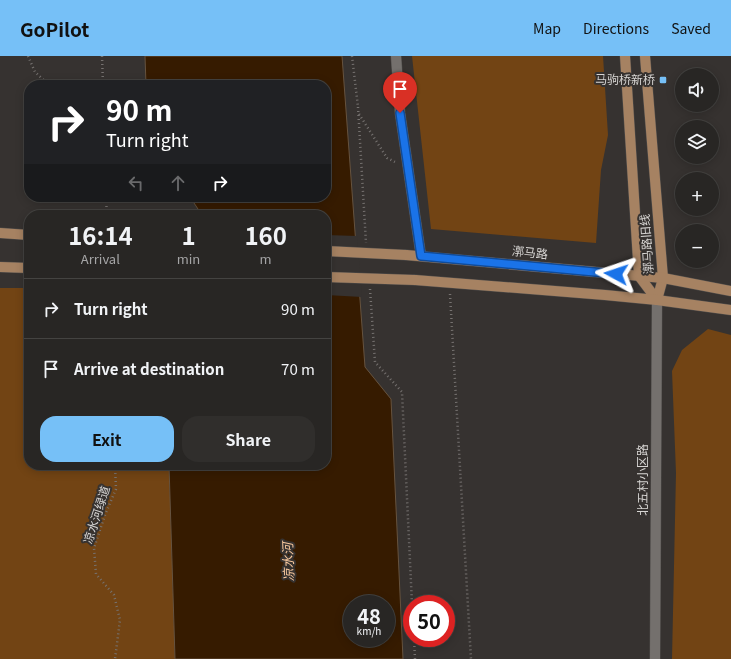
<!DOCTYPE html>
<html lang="en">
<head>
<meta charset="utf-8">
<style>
  body { margin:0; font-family:Georgia,"Noto Sans SC",serif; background:#302e2c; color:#f1f3f6; height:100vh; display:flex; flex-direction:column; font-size:15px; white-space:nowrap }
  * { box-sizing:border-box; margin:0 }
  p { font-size:13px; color:#a5a5a6 }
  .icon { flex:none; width:22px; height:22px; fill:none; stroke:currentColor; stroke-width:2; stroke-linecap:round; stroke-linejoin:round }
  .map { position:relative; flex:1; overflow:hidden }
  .details { position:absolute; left:24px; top:154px; width:307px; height:260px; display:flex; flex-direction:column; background:#282624; border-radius:16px; box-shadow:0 2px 10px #0003,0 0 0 1px #444341 }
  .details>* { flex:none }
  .guide { position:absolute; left:24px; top:24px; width:307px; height:122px; border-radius:16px; box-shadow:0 2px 10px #0003,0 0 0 1px #444341; background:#202124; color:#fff; overflow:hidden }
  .tools { position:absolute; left:675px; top:12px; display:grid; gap:8px }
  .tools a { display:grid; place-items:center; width:44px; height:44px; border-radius:50%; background:#282624; box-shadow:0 2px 10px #0003,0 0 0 1px #444341; font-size:20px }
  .speed { position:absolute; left:343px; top:539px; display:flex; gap:8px; font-size:20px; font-weight:700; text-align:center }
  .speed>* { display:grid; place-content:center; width:52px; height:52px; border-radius:50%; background:#282624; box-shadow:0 2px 10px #0003,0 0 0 1px #444341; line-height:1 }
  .speed small { font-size:10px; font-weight:400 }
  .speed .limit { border:6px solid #d22; background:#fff; color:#111 }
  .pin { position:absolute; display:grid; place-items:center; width:34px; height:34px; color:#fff; margin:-41px -17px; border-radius:50% 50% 50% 0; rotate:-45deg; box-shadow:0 0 4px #0007 }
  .pin .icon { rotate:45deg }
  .me { position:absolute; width:44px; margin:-22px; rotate:275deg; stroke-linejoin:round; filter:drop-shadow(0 0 3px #0008) }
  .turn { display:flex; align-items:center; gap:14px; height:84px; padding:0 16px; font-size:18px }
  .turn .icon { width:52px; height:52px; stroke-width:2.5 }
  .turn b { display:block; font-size:28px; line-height:34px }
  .lanes { display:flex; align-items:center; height:38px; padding:0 16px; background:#0003; justify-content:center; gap:20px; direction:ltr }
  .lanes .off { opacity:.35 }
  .eta { display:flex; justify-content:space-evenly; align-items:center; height:68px; text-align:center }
  .eta b { font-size:24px; font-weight:700; line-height:28px }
  .cta { display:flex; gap:8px; margin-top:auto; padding:8px 16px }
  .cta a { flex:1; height:46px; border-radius:16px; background:#76c0f7; color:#111; font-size:16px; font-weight:700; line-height:46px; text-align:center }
  .cta a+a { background:#302e2c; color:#f1f3f6 }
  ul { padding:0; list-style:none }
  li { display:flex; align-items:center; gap:12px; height:60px; padding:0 16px; border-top:1px solid #444341 }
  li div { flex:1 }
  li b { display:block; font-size:15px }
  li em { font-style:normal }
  header { display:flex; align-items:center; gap:24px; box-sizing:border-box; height:56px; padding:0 20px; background:#76c0f7; color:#111 }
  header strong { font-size:19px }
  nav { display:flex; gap:22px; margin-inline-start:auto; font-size:14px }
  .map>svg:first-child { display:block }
  .green { fill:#724414 }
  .water { fill:#361b00; stroke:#66533f; fill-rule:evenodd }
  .pier { fill:#363230 }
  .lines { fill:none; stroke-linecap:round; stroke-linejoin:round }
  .minor-casing { stroke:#514e4c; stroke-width:11 }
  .major-casing { stroke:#514e4c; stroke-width:11 }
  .path { stroke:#767270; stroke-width:2.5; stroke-dasharray:1 3; stroke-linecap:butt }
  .minor { stroke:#74706d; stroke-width:10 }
  .major { stroke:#a68262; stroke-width:10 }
  .major-bridge-casing { stroke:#514e4c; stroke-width:11; stroke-linecap:butt }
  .major-bridge { stroke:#a68262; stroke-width:10 }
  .route-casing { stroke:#114b97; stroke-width:10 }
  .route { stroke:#1a73e8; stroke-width:7 }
  .poi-dot { fill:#76c0f7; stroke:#363230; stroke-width:1.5 }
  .labels { text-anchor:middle; stroke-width:4; stroke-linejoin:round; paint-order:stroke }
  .poi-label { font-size:12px; fill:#d7d5d3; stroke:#363230; text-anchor:end }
  .street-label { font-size:12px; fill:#d7d5d3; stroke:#363230 }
  .water-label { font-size:13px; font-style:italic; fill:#f7c79d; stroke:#363230 }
</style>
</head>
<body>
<header>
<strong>GoPilot</strong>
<nav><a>Map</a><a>Directions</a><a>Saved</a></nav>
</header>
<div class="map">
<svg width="731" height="603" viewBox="0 0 731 603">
  <rect width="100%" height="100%" fill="#363230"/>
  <!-- green -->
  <g class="green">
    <polygon points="412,0 603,0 608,79 601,114 596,187 431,173"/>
    <polygon points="0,232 29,232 29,409 169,409 175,603 0,603"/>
    <polygon points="708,273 731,279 731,603 672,603 676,417 672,315 682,294"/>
  </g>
  <!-- water -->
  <path class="water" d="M145,0H342L365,311L391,343L403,603H175L169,409H326V159H198V153L190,141H326V29H146ZM352,548H386V582H352Z"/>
  <!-- pier -->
  <polygon class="pier" points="326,179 357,180 362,241 326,239"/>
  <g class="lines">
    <defs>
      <g id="minor">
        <polyline points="396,0 400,57 421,200"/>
        <polyline points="655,603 657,244"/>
      </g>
      <g id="major">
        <polyline points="625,0 639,220 657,244"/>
        <polyline points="645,0 663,222 657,244"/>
        <polyline points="0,177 29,179"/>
        <polyline points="406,199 663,222 731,235"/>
        <polyline points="0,211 29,212"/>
        <polyline points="415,224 605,239 657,244 731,254"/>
      </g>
    </defs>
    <!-- minor casing -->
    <use href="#minor" class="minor-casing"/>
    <!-- major casing -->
    <use href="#major" class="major-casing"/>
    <!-- path -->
    <g class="path">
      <polyline points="28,0 35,16 49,29"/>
      <polyline points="102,0 103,29"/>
      <polyline points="352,0 358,51"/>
      <polyline points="358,51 366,187"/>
      <polyline points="359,58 387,102 395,106"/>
      <polyline points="106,159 107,141"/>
      <polyline points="370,233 375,306 402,336 412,548"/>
      <polyline points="450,238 471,603"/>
      <polyline points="115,409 116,433 105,459 94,492 96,518 114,539 120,564 115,603"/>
      <polyline points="414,582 415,603"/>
    </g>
    <!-- minor -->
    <use href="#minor" class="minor"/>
    <!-- major -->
    <use href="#major" class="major"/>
    <defs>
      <g id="major-bridge">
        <polyline points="326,195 406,199"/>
        <polyline points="326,221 415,224"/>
      </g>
    </defs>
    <!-- major-bridge casing -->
    <use href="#major-bridge" class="major-bridge-casing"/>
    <!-- major-bridge -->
    <use href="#major-bridge" class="major-bridge"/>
  </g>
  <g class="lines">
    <defs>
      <polyline id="route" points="400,57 421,200 616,218"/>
    </defs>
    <!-- route casing -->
    <use href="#route" class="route-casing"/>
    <!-- route -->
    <use href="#route" class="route"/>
  </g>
  <!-- markers -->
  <rect class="poi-dot" x="659" y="20" width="8" height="8" rx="2"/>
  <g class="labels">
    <!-- poi labels -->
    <g class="poi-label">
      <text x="655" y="28">马驹桥新桥</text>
    </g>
    <!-- street labels -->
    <g class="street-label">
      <text transform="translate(647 188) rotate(-94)" y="4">漷马路旧线</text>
      <text transform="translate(530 197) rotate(6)" y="4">漷马路</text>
      <text transform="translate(643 424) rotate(-90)" y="4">北五村小区路</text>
      <text transform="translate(97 459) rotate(-72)" y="4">凉水河绿道</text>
    </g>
    <!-- water labels -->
    <g class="water-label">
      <text transform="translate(288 506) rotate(-92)" y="5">凉水河</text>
    </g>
  </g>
</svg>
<div class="tools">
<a><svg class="icon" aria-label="sound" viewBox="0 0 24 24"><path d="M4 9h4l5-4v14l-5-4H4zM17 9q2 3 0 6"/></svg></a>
<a><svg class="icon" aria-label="layers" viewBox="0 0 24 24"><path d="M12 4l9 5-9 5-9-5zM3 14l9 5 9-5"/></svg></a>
<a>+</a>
<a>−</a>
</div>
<div class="speed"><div>48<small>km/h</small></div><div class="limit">50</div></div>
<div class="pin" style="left:400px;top:57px;background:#d93025"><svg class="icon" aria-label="arrive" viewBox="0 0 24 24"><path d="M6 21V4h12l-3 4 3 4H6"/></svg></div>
<svg class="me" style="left:616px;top:218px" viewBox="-20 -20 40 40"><path d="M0-17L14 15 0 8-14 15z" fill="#1a73e8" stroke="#fff" stroke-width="4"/></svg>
<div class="guide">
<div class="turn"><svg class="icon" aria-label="right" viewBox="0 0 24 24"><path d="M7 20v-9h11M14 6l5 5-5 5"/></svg><div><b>90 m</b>Turn right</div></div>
<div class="lanes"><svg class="icon off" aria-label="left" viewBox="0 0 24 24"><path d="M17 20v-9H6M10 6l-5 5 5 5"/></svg><svg class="icon off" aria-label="ahead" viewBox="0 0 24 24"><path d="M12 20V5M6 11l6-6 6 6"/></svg><svg class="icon" aria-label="right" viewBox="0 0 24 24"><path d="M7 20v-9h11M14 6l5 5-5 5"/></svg></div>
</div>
<section class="details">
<div class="eta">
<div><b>16:14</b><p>Arrival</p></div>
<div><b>1</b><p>min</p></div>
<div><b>160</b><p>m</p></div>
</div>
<ul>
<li><svg class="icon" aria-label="right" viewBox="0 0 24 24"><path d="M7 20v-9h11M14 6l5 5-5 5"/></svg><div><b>Turn right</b></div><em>90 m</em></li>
<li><svg class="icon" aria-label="arrive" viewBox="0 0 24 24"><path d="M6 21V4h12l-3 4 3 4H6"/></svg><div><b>Arrive at destination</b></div><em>70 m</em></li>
</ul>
<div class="cta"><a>Exit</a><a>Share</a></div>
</section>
</div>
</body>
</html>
